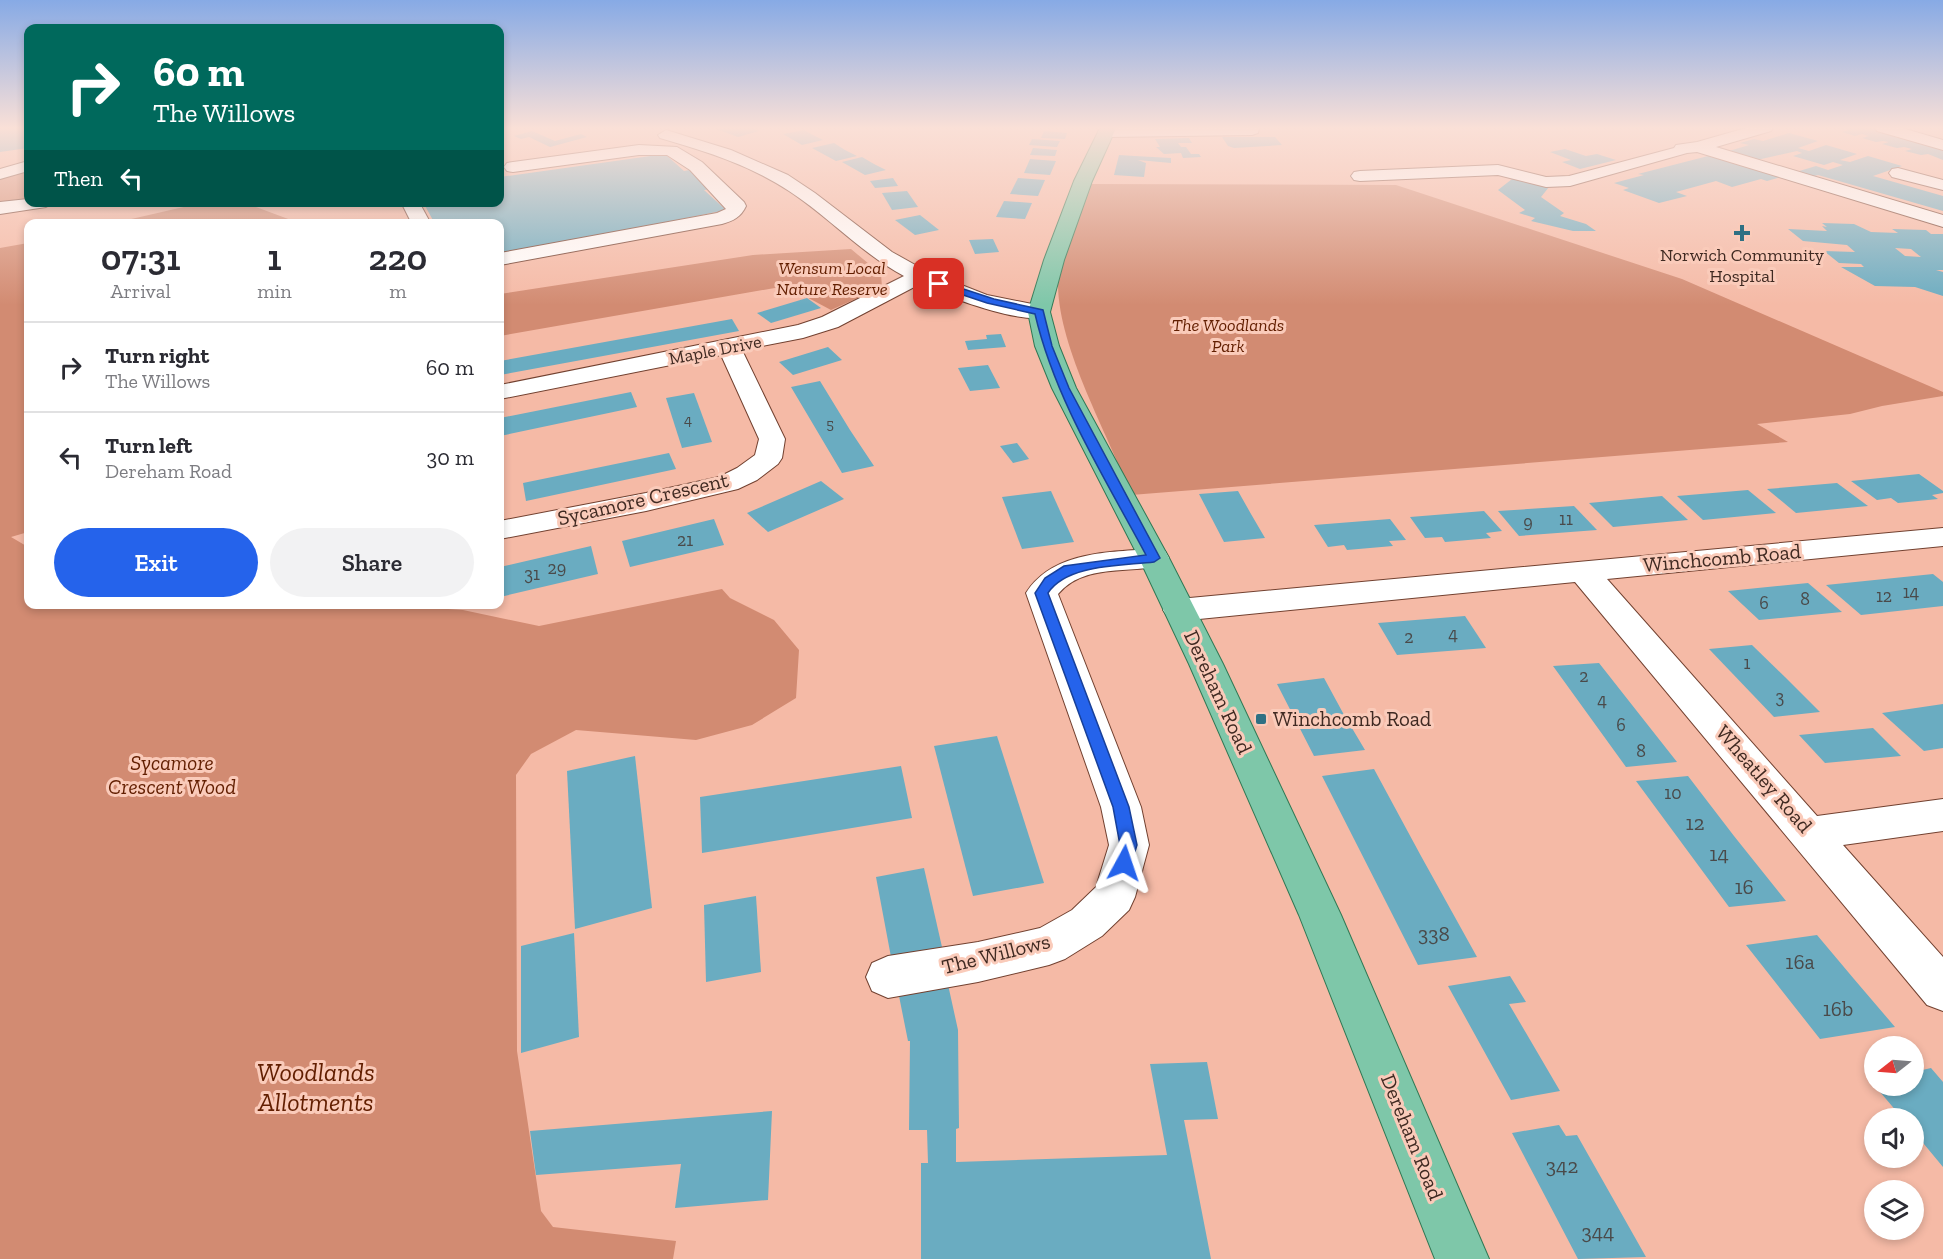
<!DOCTYPE html>
<html lang="en">
<head>
<meta charset="utf-8">
<style>
  body { margin:0; font-family:"Zilla Slab",serif; background:#f2f2f3; color:#2b2b33; height:100vh; display:flex; flex-direction:column; font-size:22px; white-space:nowrap }
  * { box-sizing:border-box; margin:0 }
  p { font-size:20px; color:#7c7c81 }
  .icon { flex:none; width:33px; height:33px; fill:none; stroke:currentColor; stroke-width:2; stroke-linecap:round; stroke-linejoin:round }
  .map { position:relative; flex:1; overflow:hidden }
  .panel { position:absolute; left:24px; top:219px; width:480px; height:390px; display:flex; flex-direction:column; background:#fff; border-radius:12px; box-shadow:0 3px 9px #0003 }
  .panel>* { flex:none }
  .hud { position:absolute; left:24px; top:24px; width:480px; height:183px; border-radius:12px; box-shadow:0 3px 9px #0003; background:#00695c; color:#fff; overflow:hidden }
  .needle { width:39px; rotate:253deg }
  .tools { position:absolute; left:1864px; top:1036px; display:grid; gap:12px }
  .tools a { display:grid; place-items:center; width:60px; height:60px; border-radius:50%; background:#fff; box-shadow:0 3px 9px #0003; font-size:30px }
  .pin { position:absolute; display:grid; place-items:center; width:51px; height:51px; color:#fff; margin:-26px; border-radius:12px; box-shadow:0 3px 9px #0006 }
  .me { position:absolute; width:66px; margin:-33px; rotate:5deg; stroke-linejoin:round; filter:drop-shadow(0 0 4px #0008) }
  .turn { display:flex; align-items:center; gap:21px; height:126px; padding:0 30px; font-size:27px }
  .turn .icon { width:78px; height:78px; stroke-width:2.5 }
  .turn b { display:block; font-size:42px; line-height:51px }
  .then { display:flex; align-items:center; height:57px; padding:0 30px; background:#0003; gap:12px; font-size:22px }
  .eta { display:flex; justify-content:space-evenly; align-items:center; height:102px; text-align:center }
  .eta b { font-size:36px; font-weight:600; line-height:42px }
  .button { display:flex; gap:12px; margin-top:auto; padding:12px 30px }
  .button a { flex:1; height:69px; border-radius:36px; background:#2563eb; color:#fff; font-size:24px; font-weight:600; line-height:69px; text-align:center }
  .button a+a { background:#f2f2f3; color:#2b2b33 }
  ul { padding:0; list-style:none }
  li { display:flex; align-items:center; gap:18px; height:90px; padding:0 30px; border-top:2px solid #e1e1e2 }
  li div { flex:1 }
  li b { display:block; font-size:22px }
  li em { font-style:normal }
  .map>svg:first-child { display:block }
  .green { fill:#d28b72 }
  .building { fill:#6aacc1; fill-rule:evenodd }
  .lines { fill:none; stroke-linecap:round; stroke-linejoin:round }
  .minor-casing { stroke:#724130; stroke-width:2 }
  .major-casing { stroke:#307854; stroke-width:2 }
  .minor { fill:#fff; fill-rule:evenodd }
  .major { fill:#7ec7a9; fill-rule:evenodd }
  .route { fill:#2563eb; stroke:#184099; stroke-width:1.5 }
  .poi-dot { fill:#2f7083; stroke:#facbba; stroke-width:2 }
  .labels { text-anchor:middle; stroke-width:6; stroke-linejoin:round; paint-order:stroke }
  .far-number-label { font-size:15px; fill:#4a4a4a }
  .far-poi-label { font-size:18px; fill:#402a22; stroke:#facbba }
  .far-park-label { font-size:18px; font-style:italic; fill:#621e00; stroke:#facbba }
  .far-street-label { font-size:18px; fill:#402a22; stroke:#facbba }
  .number-label { font-size:18px; fill:#4a4a4a }
  .street-label { font-size:21px; fill:#402a22; stroke:#facbba }
  .poi-label { font-size:21px; fill:#402a22; stroke:#facbba; text-anchor:start }
  .park-label { font-size:21px; font-style:italic; fill:#621e00; stroke:#facbba }
  .near-number-label { font-size:21px; fill:#4a4a4a }
  .near-park-label { font-size:26px; font-style:italic; fill:#621e00; stroke:#facbba }
</style>
</head>
<body>
<div class="map">
<svg width="1943" height="1259" viewBox="0 0 1943 1259">
  <rect width="100%" height="100%" fill="#f5baa6"/>
  <!-- green -->
  <g class="green">
    <polygon points="28,170 28,202 0,204 0,178"/>
    <path d="M1087,184L1396,185L1682,279L1943,392V396L1882,406L1850,414L1757,424L1788,442L1131,495C1108,433 1059,350 1058,285C1057,253 1076,214 1087,184Z"/>
    <polygon points="201,203 251,205 299,223 114,223"/>
    <polygon points="28,243 28,532 11,537 28,547 28,604 389,605 463,610 539,626 722,589 730,598 774,620 799,650 796,698 752,725 696,740 576,730 531,754 516,775 517,1051 541,1211 553,1227 676,1241 673,1259 0,1259 0,248"/>
    <polygon points="851,249 881,274 882,287 831,310 786,286 500,336 500,294 753,255"/>
  </g>
  <!-- building -->
  <g class="building">
    <polygon points="0,128 28,128 28,148 0,152"/>
    <polygon points="752,128 759,131 738,137 716,129"/>
    <polygon points="1844,128 1870,128 1943,149 1943,160 1928,154 1921,155 1905,151 1912,149 1904,147 1897,148 1882,144 1889,142 1883,141 1876,142 1862,138 1869,136 1862,134 1855,136 1842,132 1848,130"/>
    <polygon points="804,130 813,135 823,140 802,145 783,134"/>
    <polygon points="532,131 555,141 581,134 587,137 550,147 529,137 521,139 514,136"/>
    <polygon points="1044,131 1067,133 1065,139 1041,138"/>
    <polygon points="1789,133 1818,141 1798,148 1809,151 1826,145 1857,154 1840,160 1850,162 1868,156 1902,166 1873,176 1943,196 1943,211 1818,175 1811,177 1796,172 1816,166 1828,170 1843,165 1833,162 1824,165 1793,156 1802,153 1797,151 1757,160 1729,151 1749,145 1740,143 1754,139 1763,141"/>
    <polygon points="1222,137 1275,137 1282,145 1234,148 1228,146"/>
    <polygon points="1189,138 1192,143 1178,143 1181,147 1186,147 1191,154 1199,154 1201,157 1183,158 1181,153 1164,154 1156,147 1160,147 1155,139"/>
    <polygon points="1032,139 1060,141 1057,147 1029,145"/>
    <polygon points="834,143 845,150 857,156 836,161 812,148"/>
    <polygon points="1033,148 1057,150 1055,156 1030,155"/>
    <polygon points="1565,149 1586,156 1597,154 1616,160 1580,169 1562,162 1571,160 1550,152"/>
    <polygon points="665,154 684,171 690,170 712,189 704,190 726,210 500,256 500,224 435,224 423,202 500,202 500,177"/>
    <polygon points="1119,155 1135,156 1171,158 1171,163 1138,160 1146,163 1144,177 1114,175"/>
    <polygon points="1712,155 1781,177 1767,181 1761,179 1732,187 1716,181 1676,192 1687,196 1659,203 1623,190 1629,188 1614,183 1644,175 1638,174"/>
    <polygon points="862,157 874,164 886,170 865,175 842,162"/>
    <polygon points="1030,159 1056,161 1050,175 1024,173"/>
    <polygon points="893,178 898,186 875,188 870,181"/>
    <polygon points="1018,178 1045,180 1038,196 1010,194"/>
    <polygon points="1512,179 1549,187 1541,197 1564,213 1560,216 1586,224 1596,231 1573,231 1531,221 1535,218 1519,213 1525,210 1498,190"/>
    <polygon points="907,191 918,207 892,210 882,193"/>
    <polygon points="1004,201 1032,203 1025,219 996,217"/>
    <polygon points="920,215 939,230 915,235 895,220"/>
    <path d="M1822,223L1854,224L1871,232L1898,233L1892,229L1926,230L1931,234H1943V270H1936L1943,272V296L1915,287L1875,286L1841,267H1864L1861,264L1839,263L1824,251L1855,252L1847,245L1803,241L1788,229L1827,231L1822,226L1827,227ZM1895,248L1911,249L1921,257L1905,256Z"/>
    <polygon points="993,239 999,252 975,254 969,240"/>
    <polygon points="807,298 821,308 771,323 757,313"/>
    <polygon points="732,319 739,331 500,375 500,361"/>
    <polygon points="1001,334 1006,347 968,350 965,341 987,339 986,335"/>
    <polygon points="828,347 842,360 793,375 779,362"/>
    <polygon points="988,365 1000,388 970,391 958,368"/>
    <polygon points="820,381 850,430 874,466 842,473 791,387"/>
    <polygon points="631,392 637,407 500,436 500,418"/>
    <polygon points="694,393 712,442 682,448 666,398"/>
    <polygon points="1017,443 1029,459 1013,463 1000,446"/>
    <polygon points="669,453 676,469 526,501 523,483"/>
    <polygon points="1919,474 1943,491 1943,493 1932,495 1938,499 1898,503 1891,498 1877,500 1851,481"/>
    <polygon points="821,481 844,499 768,532 747,513"/>
    <polygon points="1837,483 1868,506 1796,513 1767,489"/>
    <polygon points="1748,490 1776,513 1703,520 1677,496"/>
    <polygon points="1051,491 1074,542 1022,549 1002,497"/>
    <polygon points="1238,491 1251,514 1265,538 1224,542 1199,494"/>
    <polygon points="1662,496 1688,520 1613,527 1589,503"/>
    <polygon points="1574,506 1597,530 1519,536 1498,511"/>
    <polygon points="1484,511 1502,531 1486,533 1491,538 1445,542 1442,537 1425,538 1410,517"/>
    <polygon points="714,519 724,545 630,567 622,541"/>
    <polygon points="1390,519 1406,540 1389,541 1393,546 1347,550 1344,545 1328,547 1314,525"/>
    <polygon points="591,546 598,574 500,597 500,567"/>
    <polygon points="1933,574 1943,582 1943,606 1861,615 1826,585"/>
    <polygon points="1808,583 1842,612 1759,620 1728,591"/>
    <polygon points="1465,616 1486,648 1397,655 1378,623"/>
    <polygon points="1752,645 1786,678 1820,712 1774,717 1709,649"/>
    <polygon points="1599,663 1636,710 1677,762 1626,767 1553,666"/>
    <polygon points="1324,678 1343,713 1365,750 1314,756 1277,684"/>
    <polygon points="1943,704 1943,748 1924,751 1882,713"/>
    <polygon points="1873,728 1901,756 1825,763 1799,735"/>
    <polygon points="997,736 1044,883 973,896 934,746"/>
    <polygon points="635,756 652,908 575,929 567,771"/>
    <polygon points="901,766 912,818 702,853 700,797"/>
    <polygon points="1374,769 1421,856 1477,957 1418,965 1322,776"/>
    <polygon points="1688,776 1734,836 1786,901 1729,907 1636,781"/>
    <polygon points="924,868 942,947 891,957 876,877"/>
    <polygon points="756,896 761,972 706,982 704,905"/>
    <polygon points="574,933 579,1037 521,1053 521,946"/>
    <polygon points="1817,935 1854,979 1895,1027 1820,1039 1746,945"/>
    <polygon points="1510,976 1526,1002 1509,1004 1560,1091 1511,1100 1448,986"/>
    <polygon points="947,980 958,1030 959,1128 956,1129 956,1162 1167,1155 1150,1064 1207,1062 1218,1119 1184,1120 1211,1259 921,1259 921,1163 928,1163 927,1130 909,1130 910,1041 908,1041 898,991"/>
    <polygon points="1931,1068 1943,1082 1943,1167 1914,1132 1914,1119 1903,1119 1875,1086 1914,1086 1914,1072"/>
    <polygon points="772,1111 768,1200 675,1208 681,1164 536,1175 530,1131"/>
    <polygon points="1559,1125 1566,1136 1577,1135 1646,1257 1578,1259 1512,1133"/>
  </g>
  <g class="lines">
    <defs>
      <g id="minor">
        <polygon points="1259,128 1258,133 1252,135 1106,137 1098,132 1101,128"/>
        <polygon points="1746,128 1773,128 1771,131 1716,147 1943,215 1943,227 1697,152 1687,153 1570,186 1546,187 1498,175 1360,181 1354,180 1351,176 1354,172 1360,171 1498,165 1546,177 1569,176 1674,148 1676,145 1697,142"/>
        <polygon points="1875,128 1902,128 1943,140 1943,150 1877,131"/>
        <path d="M666,130L731,150L788,175L815,193L892,252L926,271L987,295L1047,307L1050,312L1047,317C1018,324 948,297 920,284L838,327L803,338L742,350L785,439L782,458L778,464L757,480L738,489L646,511L500,539V521L646,493L719,477L737,468L755,455L759,439L721,355L500,399V385L798,325L822,317L904,276C861,253 829,217 789,191C750,165 705,151 660,138L658,135Z"/>
        <path d="M639,145L677,147L702,162L744,202L746,206C741,217 733,221 722,224L500,265V253L717,213L726,209L690,170L667,155H639L513,172L507,171L504,167L507,163L513,162Z"/>
        <polygon points="28,161 28,171 0,179 0,169"/>
        <polygon points="1898,168 1943,180 1943,190 1892,177 1889,173 1892,169"/>
        <polygon points="28,199 28,202 55,202 46,207 0,214 0,202"/>
        <polygon points="401,202 419,202 431,224 412,224"/>
        <polygon points="1943,528 1943,546 1607,579 1817,816 1943,799 1943,831 1843,845 1943,957 1943,1011 1927,1005 1575,582 1179,621 1168,617 1163,610 1168,603 1179,599"/>
        <path d="M1154,549L1165,551L1169,558L1165,565C1130,574 1084,563 1058,594L1141,807L1149,845L1135,897L1129,910L1102,936L1065,959L1049,965L978,982L888,998L872,991L866,977L872,963L888,956L978,942L1040,928L1072,910L1096,887L1109,845L1101,807L1026,593C1053,551 1109,552 1154,549Z"/>
      </g>
      <polygon id="major" points="1100,128 1116,128 1092,181 1064,260 1050,312 1059,346 1076,388 1169,558 1223,664 1341,915 1489,1259 1435,1259 1299,915 1189,664 1139,558 1052,388 1035,346 1028,312 1044,260 1074,181"/>
    </defs>
    <!-- minor casing -->
    <use href="#minor" class="minor-casing"/>
    <!-- major casing -->
    <use href="#major" class="major-casing"/>
    <!-- minor -->
    <use href="#minor" class="minor"/>
    <!-- major -->
    <use href="#major" class="major"/>
  </g>
  <!-- sky -->
  <linearGradient id="sky" x2="0" y2="1"><stop stop-color="#87aae5"/><stop offset="0.42" stop-color="#fae0d7"/><stop offset="1" stop-color="#fae0d7" stop-opacity="0"/></linearGradient>
  <rect width="1943" height="305" fill="url(#sky)"/>
  <!-- route -->
  <path class="route" d="M939,281L994,299L1043,310L1052,346L1069,388L1160,558L1154,562C1122,566 1067,564 1048,593L1129,807L1137,845L1130,868L1124,870L1118,868L1115,863L1120,845L1113,807L1035,593L1045,578L1064,566L1146,555C1105,478 1055,400 1035,314L987,303L936,286V282Z"/>
  <!-- markers -->
  <g class="poi-dot">
    <path d="M1739 224h6v6h6v6h-6v6h-6v-6h-6v-6h6z"/>
    <rect x="1255" y="713" width="12" height="12" rx="3"/>
  </g>
  <g class="labels">
    <!-- far-number labels -->
    <g class="far-number-label">
      <text x="688" y="425">4</text>
      <text x="830" y="429">5</text>
    </g>
    <!-- far-poi labels -->
    <g class="far-poi-label">
      <text x="1742" y="261">Norwich Community<tspan x="1742" dy="21">Hospital</tspan></text>
    </g>
    <!-- far-park labels -->
    <g class="far-park-label">
      <text x="832" y="274">Wensum Local<tspan x="832" dy="21">Nature Reserve</tspan></text>
      <text x="1228" y="331">The Woodlands<tspan x="1228" dy="21">Park</tspan></text>
    </g>
    <!-- far-street labels -->
    <g class="far-street-label">
      <text transform="translate(715 350) rotate(-11)" y="6">Maple Drive</text>
    </g>
    <!-- number labels -->
    <g class="number-label">
      <text x="1566" y="525">11</text>
      <text x="1528" y="528">9</text>
      <text x="685" y="546">21</text>
      <text x="557" y="574">29</text>
      <text x="532" y="580">31</text>
      <text x="1911" y="598">14</text>
      <text x="1884" y="602">12</text>
      <text x="1805" y="605">8</text>
      <text x="1764" y="609">6</text>
      <text x="1453" y="640">4</text>
      <text x="1409" y="643">2</text>
      <text x="1747" y="669">1</text>
      <text x="1584" y="682">2</text>
      <text x="1780" y="703">3</text>
      <text x="1602" y="706">4</text>
      <text x="1621" y="731">6</text>
      <text x="1641" y="757">8</text>
      <text x="1673" y="799">10</text>
    </g>
    <!-- street labels -->
    <g class="street-label">
      <text transform="translate(643 499) rotate(-13)" y="7">Sycamore Crescent</text>
      <text transform="translate(1722 558) rotate(-5)" y="7">Winchcomb Road</text>
      <text transform="translate(1218 692) rotate(65)" y="7">Dereham Road</text>
      <text transform="translate(1764 779) rotate(49)" y="7">Wheatley Road</text>
      <text transform="translate(996 954) rotate(-14)" y="7">The Willows</text>
      <text transform="translate(1412 1137) rotate(68)" y="7">Dereham Road</text>
    </g>
    <!-- poi labels -->
    <g class="poi-label">
      <text x="1273" y="726">Winchcomb Road</text>
    </g>
    <!-- park labels -->
    <g class="park-label">
      <text x="172" y="770">Sycamore<tspan x="172" dy="24">Crescent Wood</tspan></text>
    </g>
    <!-- near-number labels -->
    <g class="near-number-label">
      <text x="1695" y="830">12</text>
      <text x="1719" y="861">14</text>
      <text x="1744" y="894">16</text>
      <text x="1434" y="941">338</text>
      <text x="1800" y="969">16a</text>
      <text x="1838" y="1016">16b</text>
      <text x="1562" y="1173">342</text>
      <text x="1598" y="1239">344</text>
    </g>
    <!-- near-park labels -->
    <g class="near-park-label">
      <text x="316" y="1081">Woodlands<tspan x="316" dy="30">Allotments</tspan></text>
    </g>
  </g>
</svg>
<div class="tools">
<a><svg class="needle" viewBox="-14 -14 28 28"><path d="M0-13l5 13h-10z" fill="#e53935"/><path d="M0 13l5-13h-10z" fill="#7c7c81"/></svg></a>
<a><svg class="icon" aria-label="sound" viewBox="0 0 24 24"><path d="M4 9h4l5-4v14l-5-4H4zM17 9q2 3 0 6"/></svg></a>
<a><svg class="icon" aria-label="layers" viewBox="0 0 24 24"><path d="M12 4l9 5-9 5-9-5zM3 14l9 5 9-5"/></svg></a>
</div>
<div class="pin" style="left:939px;top:284px;background:#d93025"><svg class="icon" aria-label="arrive" viewBox="0 0 24 24"><path d="M6 21V4h12l-3 4 3 4H6"/></svg></div>
<svg class="me" style="left:1124px;top:863px" viewBox="-20 -20 40 40"><path d="M0-17L14 15 0 8-14 15z" fill="#2563eb" stroke="#fff" stroke-width="4"/></svg>
<div class="hud">
<div class="turn"><svg class="icon" aria-label="right" viewBox="0 0 24 24"><path d="M7 20v-9h11M14 6l5 5-5 5"/></svg><div><b>60 m</b>The Willows</div></div>
<div class="then">Then<svg class="icon" aria-label="left" viewBox="0 0 24 24"><path d="M17 20v-9H6M10 6l-5 5 5 5"/></svg></div>
</div>
<section class="panel">
<div class="eta">
<div><b>07:31</b><p>Arrival</p></div>
<div><b>1</b><p>min</p></div>
<div><b>220</b><p>m</p></div>
</div>
<ul>
<li><svg class="icon" aria-label="right" viewBox="0 0 24 24"><path d="M7 20v-9h11M14 6l5 5-5 5"/></svg><div><b>Turn right</b><p>The Willows</p></div><em>60 m</em></li>
<li><svg class="icon" aria-label="left" viewBox="0 0 24 24"><path d="M17 20v-9H6M10 6l-5 5 5 5"/></svg><div><b>Turn left</b><p>Dereham Road</p></div><em>30 m</em></li>
</ul>
<div class="button"><a>Exit</a><a>Share</a></div>
</section>
</div>
</body>
</html>
